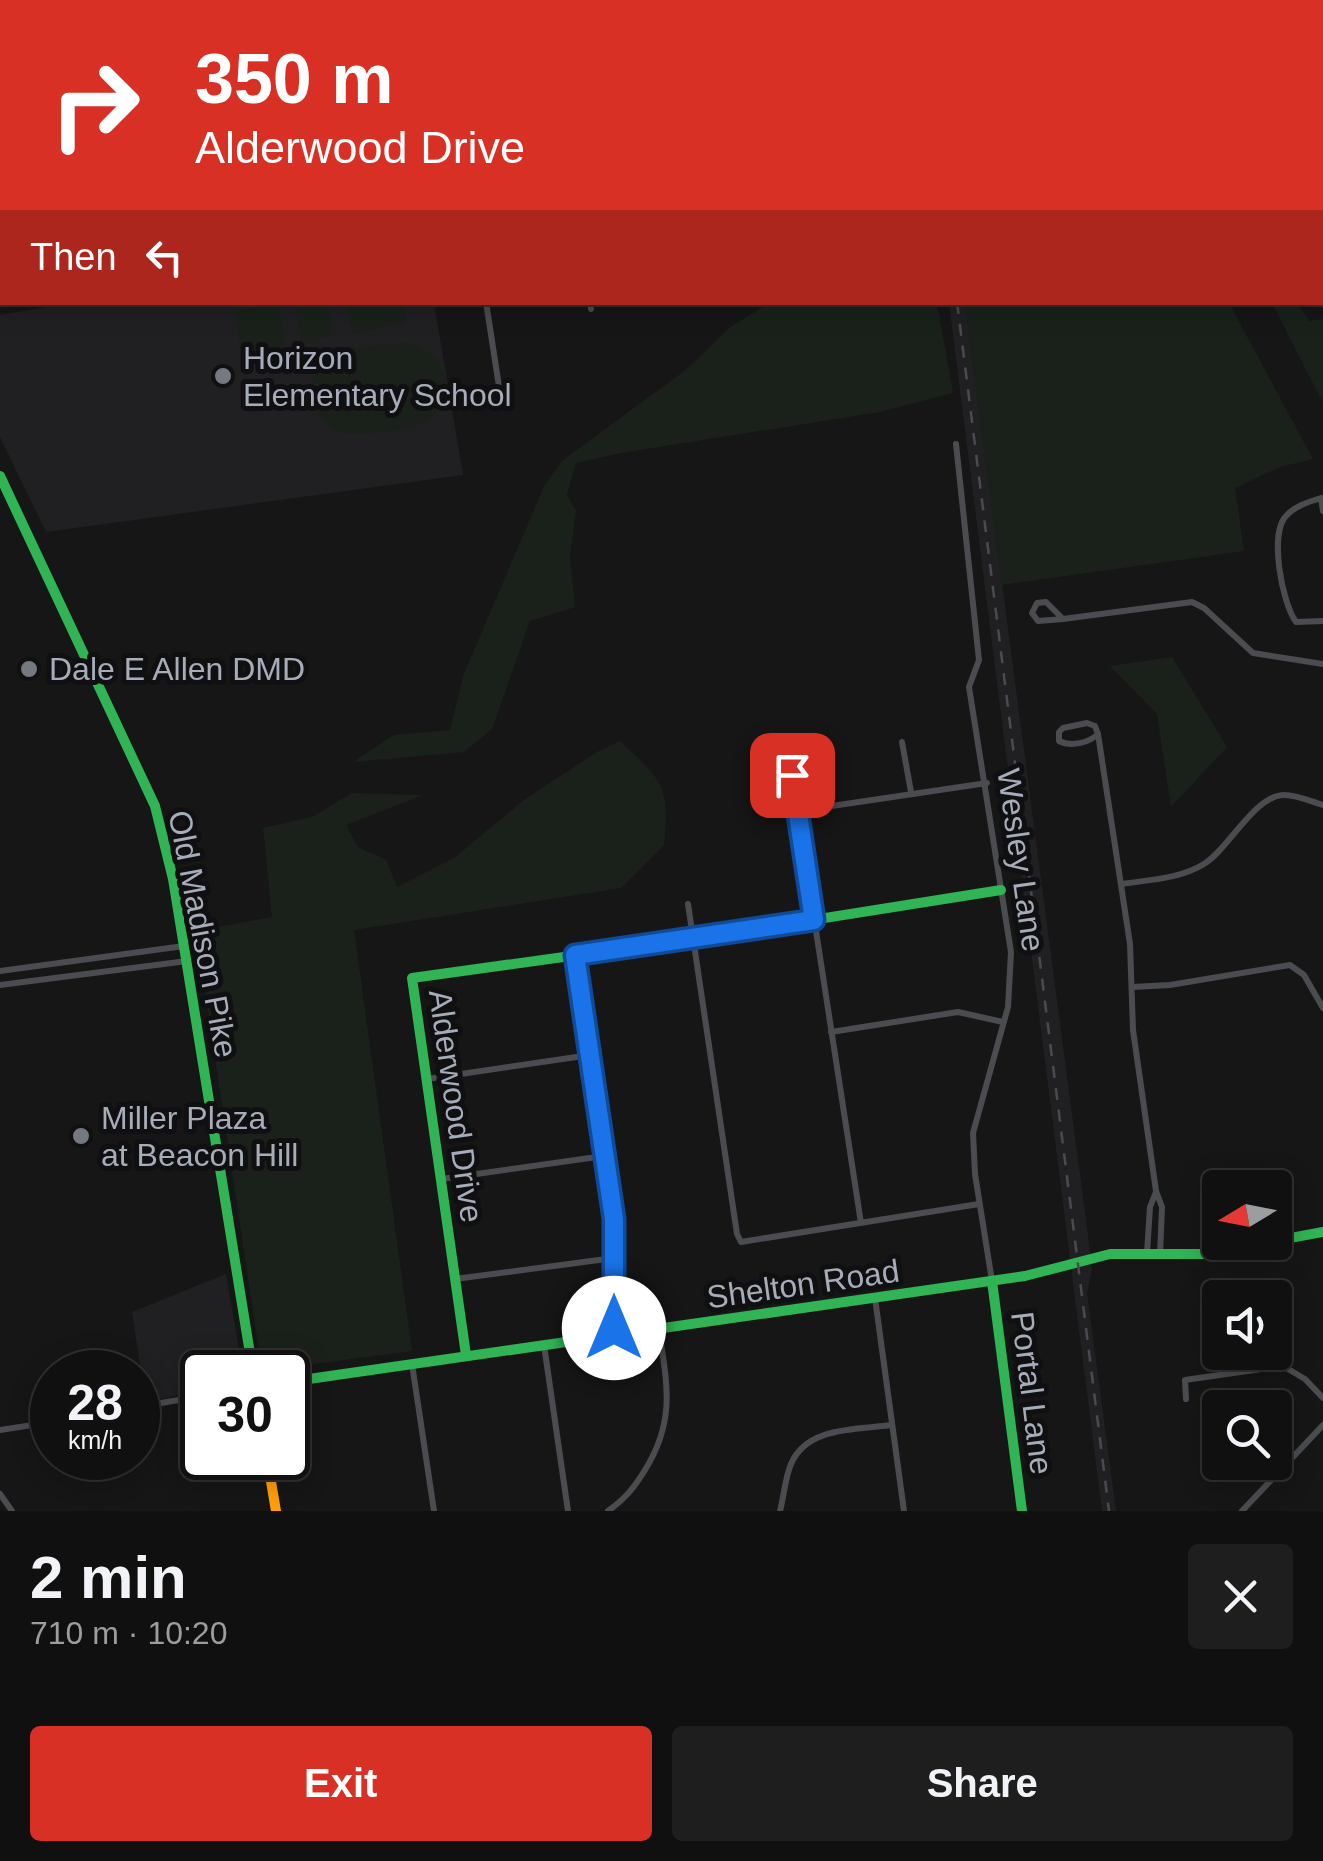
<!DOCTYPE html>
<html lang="en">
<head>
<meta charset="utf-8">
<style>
  body { margin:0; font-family:Helvetica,sans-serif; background:#1e1e1e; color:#f1f3f6; height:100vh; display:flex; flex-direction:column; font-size:38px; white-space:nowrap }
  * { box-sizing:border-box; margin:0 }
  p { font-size:32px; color:#9c9d9f }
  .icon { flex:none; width:55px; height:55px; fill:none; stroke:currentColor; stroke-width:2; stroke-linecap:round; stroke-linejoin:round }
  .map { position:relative; height:1511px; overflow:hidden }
  .sheet { display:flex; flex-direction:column; background:#101010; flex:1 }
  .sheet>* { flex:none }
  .hud { position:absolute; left:0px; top:0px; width:1325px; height:305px; box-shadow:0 5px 25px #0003,0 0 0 2px #303030; background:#d93025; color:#fff; overflow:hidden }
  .needle { width:65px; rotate:260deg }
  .fabs { position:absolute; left:1202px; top:1170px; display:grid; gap:20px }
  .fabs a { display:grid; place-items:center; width:90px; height:90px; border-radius:10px; background:#101010; box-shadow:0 5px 25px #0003,0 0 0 2px #303030; font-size:50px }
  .speed { position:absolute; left:30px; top:1350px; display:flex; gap:20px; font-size:50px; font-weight:700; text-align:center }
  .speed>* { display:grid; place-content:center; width:130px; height:130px; border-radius:50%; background:#101010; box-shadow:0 5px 25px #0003,0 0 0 2px #303030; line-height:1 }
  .speed small { font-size:25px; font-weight:400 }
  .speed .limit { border:5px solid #111; border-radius:15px; background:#fff; color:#111 }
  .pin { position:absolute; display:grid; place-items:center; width:85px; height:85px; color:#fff; margin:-42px; border-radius:20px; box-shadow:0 5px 15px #0006 }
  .me { position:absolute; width:110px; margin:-55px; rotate:0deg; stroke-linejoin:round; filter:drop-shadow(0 0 8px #0008) }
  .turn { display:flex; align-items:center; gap:35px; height:210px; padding:0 30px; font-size:45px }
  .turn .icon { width:130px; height:130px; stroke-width:2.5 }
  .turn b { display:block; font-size:70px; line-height:85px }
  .then { display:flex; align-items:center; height:95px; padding:0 30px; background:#0003; gap:20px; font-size:38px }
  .round { display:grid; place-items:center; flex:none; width:105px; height:105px; border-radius:10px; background:#1e1e1e }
  .summary { display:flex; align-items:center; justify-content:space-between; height:170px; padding:0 30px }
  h1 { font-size:60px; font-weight:700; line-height:75px }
  .action { display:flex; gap:20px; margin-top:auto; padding:20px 30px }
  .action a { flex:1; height:115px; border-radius:10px; background:#d93025; color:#fff; font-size:40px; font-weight:700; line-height:115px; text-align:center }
  .action a+a { background:#1e1e1e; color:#f1f3f6 }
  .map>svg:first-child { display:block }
  .built { fill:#202023 }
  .green { fill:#1a211a }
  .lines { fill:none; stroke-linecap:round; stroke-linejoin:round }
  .street { stroke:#4a4c4f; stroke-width:6 }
  .fast { stroke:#30b455; stroke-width:10 }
  .slow { stroke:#ff9f0a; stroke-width:10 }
  .rail { stroke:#4a4b4e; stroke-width:2.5; stroke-dasharray:12 10; stroke-linecap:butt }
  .route-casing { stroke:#114b97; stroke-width:25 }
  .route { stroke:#1a73e8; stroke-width:18 }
  .poi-dot { fill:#747880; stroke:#101012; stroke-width:4 }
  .labels { text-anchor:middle; stroke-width:10; stroke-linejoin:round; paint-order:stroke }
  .poi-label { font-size:32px; fill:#a6adb9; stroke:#101012; text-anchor:start }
  .street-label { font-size:32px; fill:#a6adb9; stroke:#101012 }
</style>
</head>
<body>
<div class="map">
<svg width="1323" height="1511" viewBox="0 0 1323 1511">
  <rect width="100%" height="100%" fill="#161616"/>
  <!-- built -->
  <g class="built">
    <polygon points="76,302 434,303 463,475 46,532 0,437 0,315"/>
    <polygon points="949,303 965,303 1089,1243 1092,1269 1087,1293 1116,1511 1102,1511"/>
    <polygon points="226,1274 243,1372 202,1372 202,1389 146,1403 132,1312"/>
  </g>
  <!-- green -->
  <g class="green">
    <polygon points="255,303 278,303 286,351 241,358 235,311 254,308"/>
    <polygon points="346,303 404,303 406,323 352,334"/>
    <polygon points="763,303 937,303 953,393 880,412 621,453 576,463 567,495 576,511 570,558 575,607 530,621 492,729 464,752 353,762 394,735 450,730 463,676 545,484 563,460 687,369 729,328 761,308"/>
    <polygon points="965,303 1229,303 1313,459 1280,467 1235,488 1244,551 1002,585"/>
    <polygon points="1272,303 1297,303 1309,321 1323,319 1323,403"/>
    <polygon points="328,304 333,336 301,342 296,310"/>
    <path d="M405,342C444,348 464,397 427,420C410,431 379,432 359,434C316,440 292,381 331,357C350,345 383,346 405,342Z"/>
    <polygon points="1172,657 1227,747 1171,807 1157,714 1110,666"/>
    <path d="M620,741C662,780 670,785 664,845L621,888L354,930L412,1351L262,1371L196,931L272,917L263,828L312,817L352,793L423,795L346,825L358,847L386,860L397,887L454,858L524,800L597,752Z"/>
  </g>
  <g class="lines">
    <!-- street -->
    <g class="street">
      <polyline points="123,0 125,2"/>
      <polyline points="281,0 281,2"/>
      <polyline points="222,2 228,0"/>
      <polyline points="350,2 351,0"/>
      <polyline points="0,159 2,159"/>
      <polyline points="0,258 2,258"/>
      <polyline points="486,302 502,406"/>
      <polyline points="590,302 591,309"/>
      <polyline points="956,444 979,660 969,687 1011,952 1008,1007 973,1133 975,1174 992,1281"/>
      <path d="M1323,511L1321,498C1308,502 1295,506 1286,516C1269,534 1282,603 1296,622L1323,621"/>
      <polygon points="1046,602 1063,619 1038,621 1032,613 1037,603"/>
      <polyline points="1063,619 1192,602 1204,608 1253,653 1323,664"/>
      <path d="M1087,723L1095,726L1098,734C1089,743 1071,747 1059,741V732L1063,728Z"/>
      <polyline points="1098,734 1130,944 1133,1030 1156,1191 1162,1207 1160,1255"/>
      <polyline points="902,742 911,792"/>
      <polyline points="792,775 861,1223"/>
      <polyline points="798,811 987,783"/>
      <path d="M1121,884C1148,880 1180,879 1204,864C1229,849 1255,794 1285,795C1297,795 1312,802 1323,805"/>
      <polyline points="688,904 737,1234 741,1242 979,1204"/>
      <polyline points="575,955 614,1219 614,1336"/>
      <polyline points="0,971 184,946"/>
      <polyline points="0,985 187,961"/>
      <polyline points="1132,987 1170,985 1290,965 1304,975 1323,1008"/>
      <polyline points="831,1032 958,1012 1003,1022"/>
      <polyline points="427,1079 590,1055"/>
      <polyline points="441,1179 604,1156"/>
      <polyline points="1147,1253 1150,1207 1156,1192"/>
      <polyline points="455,1279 614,1258"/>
      <polyline points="875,1298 904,1511"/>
      <polyline points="544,1345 568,1511"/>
      <polyline points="412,1364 434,1511"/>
      <polyline points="1186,1399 1185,1380 1283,1366 1305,1379 1323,1398"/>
      <polyline points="138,1407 202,1396"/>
      <polyline points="0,1430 52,1422"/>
      <polyline points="103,1458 109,1463 120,1458"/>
      <polyline points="0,1494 12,1511"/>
      <path d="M608,1511C625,1499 634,1488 645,1470C676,1420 667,1384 659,1330"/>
      <path d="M780,1511C784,1496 785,1478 791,1464C807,1426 857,1430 891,1425"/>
      <polyline points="1242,1511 1323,1425"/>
    </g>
    <!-- fast -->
    <g class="fast">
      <polyline points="0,476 155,806 173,879 253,1372"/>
      <polyline points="992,1281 1022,1511"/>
      <polyline points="466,1355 412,978 693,939 1001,890"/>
      <polyline points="288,1382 1025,1276 1110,1254 1203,1254 1323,1232"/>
    </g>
    <!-- slow -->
    <polyline class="slow" points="267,1458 276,1511"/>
    <!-- rail -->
    <g class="rail">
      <polyline points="919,0 919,2"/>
      <polyline points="957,302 1109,1511"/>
    </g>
  </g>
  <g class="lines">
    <defs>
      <polyline id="route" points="614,1328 614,1219 575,955 814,920 792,775"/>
    </defs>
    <!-- route casing -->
    <use href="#route" class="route-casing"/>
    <!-- route -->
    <use href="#route" class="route"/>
  </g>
  <!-- markers -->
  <g class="poi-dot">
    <circle cx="223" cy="376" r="10"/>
    <circle cx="29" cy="669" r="10"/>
    <circle cx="81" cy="1136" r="10"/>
  </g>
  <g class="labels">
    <!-- poi labels -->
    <g class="poi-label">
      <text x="243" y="369">Horizon<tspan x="243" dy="37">Elementary School</tspan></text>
      <text x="49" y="680">Dale E Allen DMD</text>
      <text x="101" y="1129">Miller Plaza<tspan x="101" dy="37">at Beacon Hill</tspan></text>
    </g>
    <!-- street labels -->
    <g class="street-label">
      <text transform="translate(1021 860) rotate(82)" y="11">Wesley Lane</text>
      <text transform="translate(203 934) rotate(79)" y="11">Old Madison Pike</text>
      <text transform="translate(456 1106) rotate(82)" y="11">Alderwood Drive</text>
      <text transform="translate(803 1284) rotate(-8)" y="11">Shelton Road</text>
      <text transform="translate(1032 1393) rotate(83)" y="11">Portal Lane</text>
    </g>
  </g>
</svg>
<div class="fabs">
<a><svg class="needle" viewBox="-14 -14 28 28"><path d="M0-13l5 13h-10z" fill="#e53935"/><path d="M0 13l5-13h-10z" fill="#9c9d9f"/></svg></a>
<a><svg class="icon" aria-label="sound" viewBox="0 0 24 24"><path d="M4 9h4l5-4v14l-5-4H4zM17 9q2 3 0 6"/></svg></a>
<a><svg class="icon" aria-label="search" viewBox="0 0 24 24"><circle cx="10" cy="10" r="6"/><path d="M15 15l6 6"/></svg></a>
</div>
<div class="speed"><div>28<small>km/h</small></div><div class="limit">30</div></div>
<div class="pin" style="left:792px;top:775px;background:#d93025"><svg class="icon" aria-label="arrive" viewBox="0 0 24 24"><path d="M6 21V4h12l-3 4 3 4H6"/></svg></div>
<svg class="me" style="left:614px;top:1328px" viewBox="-20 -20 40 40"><circle r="19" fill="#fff"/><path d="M0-13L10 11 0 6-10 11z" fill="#1a73e8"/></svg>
<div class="hud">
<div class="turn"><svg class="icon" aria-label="right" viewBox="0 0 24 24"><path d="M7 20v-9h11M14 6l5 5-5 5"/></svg><div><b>350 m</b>Alderwood Drive</div></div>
<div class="then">Then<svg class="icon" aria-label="left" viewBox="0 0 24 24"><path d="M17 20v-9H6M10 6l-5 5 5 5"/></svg></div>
</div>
</div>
<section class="sheet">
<div class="summary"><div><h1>2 min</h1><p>710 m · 10:20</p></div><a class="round"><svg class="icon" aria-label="close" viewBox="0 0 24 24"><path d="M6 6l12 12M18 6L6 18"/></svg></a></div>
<div class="action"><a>Exit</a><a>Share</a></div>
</section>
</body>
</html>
